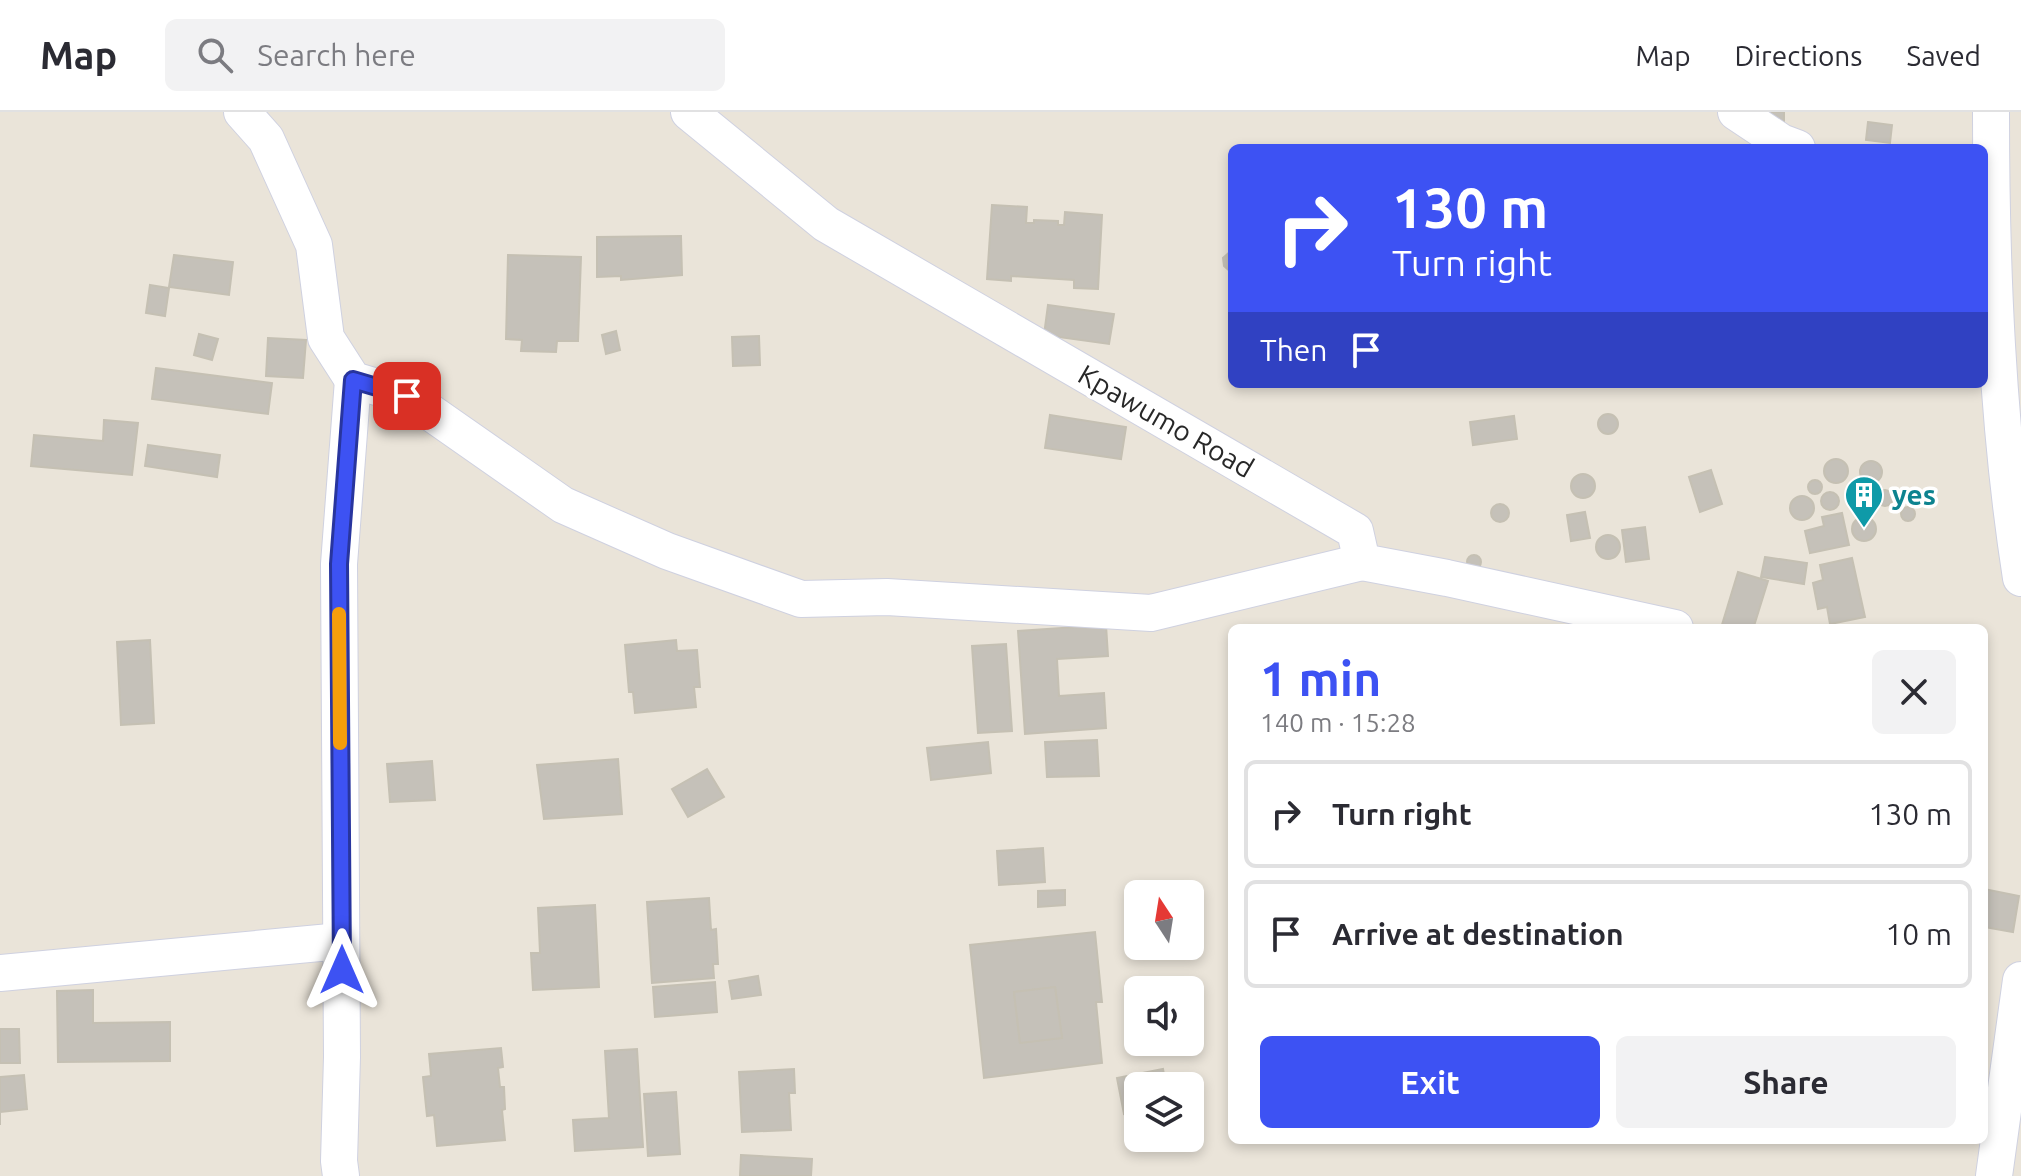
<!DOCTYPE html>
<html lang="en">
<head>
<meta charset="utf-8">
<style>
  body { margin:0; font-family:Ubuntu,sans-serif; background:#f2f2f3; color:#2b2b33; height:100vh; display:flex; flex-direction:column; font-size:30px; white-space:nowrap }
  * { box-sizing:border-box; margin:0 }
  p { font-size:26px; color:#7c7c81 }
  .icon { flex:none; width:44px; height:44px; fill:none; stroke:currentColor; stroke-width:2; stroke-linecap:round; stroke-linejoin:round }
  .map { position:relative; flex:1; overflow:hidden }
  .sheet { position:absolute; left:1228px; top:512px; width:760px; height:520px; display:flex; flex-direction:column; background:#fff; border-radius:12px; box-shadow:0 4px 12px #0003 }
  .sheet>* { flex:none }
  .top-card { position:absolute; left:1228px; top:32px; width:760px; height:244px; border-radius:12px; box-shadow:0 4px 12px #0003; background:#3d52f3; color:#fff; overflow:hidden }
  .needle { width:52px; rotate:348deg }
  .controls { position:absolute; left:1124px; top:768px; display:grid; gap:16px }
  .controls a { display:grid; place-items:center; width:80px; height:80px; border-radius:12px; background:#fff; box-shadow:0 4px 12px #0003; font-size:40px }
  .pin { position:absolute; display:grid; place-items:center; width:68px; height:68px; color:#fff; margin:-34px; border-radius:16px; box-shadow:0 4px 12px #0006 }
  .me { position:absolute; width:88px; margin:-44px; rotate:0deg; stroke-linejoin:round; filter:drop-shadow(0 0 6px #0008) }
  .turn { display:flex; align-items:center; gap:28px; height:168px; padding:0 32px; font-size:36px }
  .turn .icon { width:104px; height:104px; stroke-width:2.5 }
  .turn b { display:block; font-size:56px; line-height:68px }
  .then { display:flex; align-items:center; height:76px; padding:0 32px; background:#0003; gap:16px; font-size:30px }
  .round { display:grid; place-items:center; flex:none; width:84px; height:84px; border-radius:12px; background:#f2f2f3 }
  .overview { display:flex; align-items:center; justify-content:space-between; height:136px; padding:0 32px }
  h1 { font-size:48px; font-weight:700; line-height:60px; color:#3d52f3 }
  .primary-button { display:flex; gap:16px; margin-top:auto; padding:16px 32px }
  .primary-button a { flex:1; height:92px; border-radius:12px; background:#3d52f3; color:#fff; font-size:32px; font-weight:700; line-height:92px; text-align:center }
  .primary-button a+a { background:#f2f2f3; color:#2b2b33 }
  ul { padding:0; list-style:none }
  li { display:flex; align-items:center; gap:24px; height:108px; margin:0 16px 12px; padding:0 16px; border:4px solid #e1e1e2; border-radius:12px }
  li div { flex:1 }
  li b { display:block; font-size:30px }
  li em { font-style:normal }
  header { display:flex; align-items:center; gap:48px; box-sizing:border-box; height:112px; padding:0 40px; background:#fff; border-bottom:2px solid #e1e1e2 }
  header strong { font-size:38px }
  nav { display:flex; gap:44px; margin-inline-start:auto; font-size:28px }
  .search { width:560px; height:72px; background:#f2f2f3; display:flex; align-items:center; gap:20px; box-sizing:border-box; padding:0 28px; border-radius:12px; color:#7c7c81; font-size:30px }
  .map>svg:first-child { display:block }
  .building { fill:#c5c1b9; stroke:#c5c0b3; stroke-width:2; fill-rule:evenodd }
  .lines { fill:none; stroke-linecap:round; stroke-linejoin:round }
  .minor-casing { stroke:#cfd1e0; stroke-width:38 }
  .minor { stroke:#fff; stroke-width:36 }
  .route-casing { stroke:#28359e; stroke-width:20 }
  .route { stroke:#3d52f3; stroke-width:14 }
  .slow { stroke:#f59e0b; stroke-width:14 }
  .labels { text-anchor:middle; stroke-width:7; stroke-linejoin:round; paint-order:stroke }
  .street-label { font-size:28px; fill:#282828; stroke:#fff }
  .culture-label { font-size:28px; font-weight:bold; fill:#0d838f; stroke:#fff; text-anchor:start }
</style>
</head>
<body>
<header>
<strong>Map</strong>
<div class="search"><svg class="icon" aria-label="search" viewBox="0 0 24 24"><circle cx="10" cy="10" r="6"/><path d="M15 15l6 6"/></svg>Search here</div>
<nav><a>Map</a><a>Directions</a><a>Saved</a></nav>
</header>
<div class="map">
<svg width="2021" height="1064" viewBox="0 0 2021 1064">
  <rect width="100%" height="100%" fill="#eae4d9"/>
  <!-- building -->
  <g class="building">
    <polygon points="1765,0 1784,0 1784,9 1765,10"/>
    <polygon points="1868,10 1892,13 1890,31 1866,28"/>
    <polygon points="992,93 1027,95 1026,111 1034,111 1034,108 1058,109 1058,113 1064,113 1065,100 1102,103 1098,177 1074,176 1074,168 1011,164 1011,169 987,167"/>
    <polygon points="681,124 682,163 621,168 621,164 597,165 597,125"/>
    <polygon points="1232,138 1232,161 1224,154 1223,146"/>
    <polygon points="174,143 233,150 229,183 169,175"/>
    <polygon points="508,143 581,145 578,229 557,229 556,240 521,239 522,228 506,227"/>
    <polygon points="150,173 169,176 165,204 146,201"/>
    <polygon points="1048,193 1114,202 1109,232 1044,223"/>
    <polygon points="616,219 620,238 606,242 602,223"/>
    <polygon points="199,222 218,227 212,248 194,243"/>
    <polygon points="759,224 760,253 733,254 732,225"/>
    <polygon points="268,226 306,228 303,266 266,264"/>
    <polygon points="156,256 272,271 268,302 152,287"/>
    <circle cx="1608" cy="312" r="10"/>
    <polygon points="1050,303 1126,315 1121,347 1045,336"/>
    <polygon points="1514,304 1517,327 1473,333 1470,310"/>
    <polygon points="104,308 138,311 132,363 31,354 34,323 103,329"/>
    <polygon points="148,333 220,343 217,365 145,354"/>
    <circle cx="1836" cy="359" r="12"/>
    <circle cx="1871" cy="360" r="11"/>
    <polygon points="1711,358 1722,392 1700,400 1689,365"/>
    <circle cx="1583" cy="374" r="12"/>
    <circle cx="1815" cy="375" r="7"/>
    <circle cx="1885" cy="386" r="8"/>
    <circle cx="1830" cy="389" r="9"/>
    <circle cx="1802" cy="396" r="12"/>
    <circle cx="1500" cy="401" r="9"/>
    <circle cx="1908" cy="402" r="7"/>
    <polygon points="1585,400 1590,426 1571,429 1567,403"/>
    <polygon points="1842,401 1849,433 1810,441 1805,419 1824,414 1822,405"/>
    <circle cx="1864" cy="417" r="12"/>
    <polygon points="1645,415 1649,447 1626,450 1622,418"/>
    <circle cx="1608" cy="435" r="12"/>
    <circle cx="1474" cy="450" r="7"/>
    <polygon points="1765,445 1807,451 1804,472 1761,465"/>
    <polygon points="1852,446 1865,505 1830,512 1827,495 1818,497 1813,471 1823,468 1820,453"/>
    <polygon points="1738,460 1768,469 1754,514 1762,516 1721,516"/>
    <polygon points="1106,513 1108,544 1057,547 1059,584 1104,581 1106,616 1025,622 1018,519"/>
    <polygon points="150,528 154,611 121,613 117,530"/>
    <polygon points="676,528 677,539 697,538 700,575 694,575 696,595 635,601 633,580 629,580 625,533"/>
    <polygon points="1006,532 1012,619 978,621 972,534"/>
    <polygon points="1097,628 1099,664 1047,665 1045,630"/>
    <polygon points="988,630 991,661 931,668 927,636"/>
    <polygon points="618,647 622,702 544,707 537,653"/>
    <polygon points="432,649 435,688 390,690 387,652"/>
    <polygon points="707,657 724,685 688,705 672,677"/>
    <polygon points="1043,736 1045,770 999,773 997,739"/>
    <polygon points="1984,777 2019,784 2013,820 1984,815"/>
    <polygon points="1065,778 1065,793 1038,795 1038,779"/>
    <polygon points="709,786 711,818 716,817 718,852 713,852 714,866 652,871 647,790"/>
    <polygon points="595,793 599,875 533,878 531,841 540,841 538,796"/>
    <path d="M1095,820L1102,890H1096L1102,951L984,966L970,833ZM1055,875L1062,926L1020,931L1014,880Z"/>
    <polygon points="758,864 761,883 732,887 729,869"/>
    <polygon points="715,870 717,900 655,905 653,875"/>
    <polygon points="1055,875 1062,926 1020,931 1014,880"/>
    <polygon points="93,878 93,911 170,910 170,949 58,950 57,879"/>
    <polygon points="0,917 19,917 20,951 0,951"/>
    <polygon points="501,936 503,955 498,956 500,975 504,975 505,997 502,998 505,1028 437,1034 434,1003 427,1004 423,965 431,964 429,942"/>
    <polygon points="637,937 643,1035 575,1039 573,1008 609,1006 605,939"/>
    <polygon points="794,957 795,981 789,981 791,1018 742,1020 739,960"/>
    <polygon points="1163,957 1166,974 1138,974 1138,999 1124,1002 1117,966"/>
    <polygon points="24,963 27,997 0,1000 0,1013 0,965"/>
    <polygon points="676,980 680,1042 648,1044 644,982"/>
    <polygon points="741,1043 812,1047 811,1064 740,1064"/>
  </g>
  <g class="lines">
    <defs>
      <g id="minor">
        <polyline points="242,0 266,27 314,133 326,226 353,268 407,284 563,393 667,439 801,487 887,485 1151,501 1362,450"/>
        <polyline points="689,0 826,112 1355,419 1362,450 1447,466 1675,516"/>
        <polyline points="1736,0 1781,30 1797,36"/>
        <path d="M1991,0C1991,155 1997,312 2021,466"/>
        <polyline points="0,861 341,829"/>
        <polyline points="341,1064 339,1049 342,945 339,452 353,268"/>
        <polyline points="1994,1064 2021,868"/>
      </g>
    </defs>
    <!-- minor casing -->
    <use href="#minor" class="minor-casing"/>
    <!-- minor -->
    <use href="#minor" class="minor"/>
  </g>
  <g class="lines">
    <defs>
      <polyline id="route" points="342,858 339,452 353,268 407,284"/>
    </defs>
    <!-- route casing -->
    <use href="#route" class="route-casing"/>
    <!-- route -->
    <use href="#route" class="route"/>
    <!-- slow -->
    <polyline class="slow" points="339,502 340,631"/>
  </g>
  <!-- icons -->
  <defs>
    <symbol id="building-pin" viewBox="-11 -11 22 30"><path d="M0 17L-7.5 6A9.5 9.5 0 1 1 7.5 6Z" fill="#0f9aa8" stroke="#fff"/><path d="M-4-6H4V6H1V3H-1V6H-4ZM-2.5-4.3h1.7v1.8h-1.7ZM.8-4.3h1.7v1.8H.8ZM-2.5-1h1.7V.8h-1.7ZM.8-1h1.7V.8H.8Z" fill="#fff"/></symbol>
  </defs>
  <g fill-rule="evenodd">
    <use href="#building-pin" x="1842" y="361" width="44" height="60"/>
  </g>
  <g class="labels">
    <!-- street labels -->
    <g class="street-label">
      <text transform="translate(1166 309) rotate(30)" y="10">Kpawumo Road</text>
    </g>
    <!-- culture labels -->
    <g class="culture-label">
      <text x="1892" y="393">yes</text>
    </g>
  </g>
</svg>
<div class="controls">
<a><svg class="needle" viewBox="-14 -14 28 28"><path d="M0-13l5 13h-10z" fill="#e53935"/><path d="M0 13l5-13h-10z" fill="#7c7c81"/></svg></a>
<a><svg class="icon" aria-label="sound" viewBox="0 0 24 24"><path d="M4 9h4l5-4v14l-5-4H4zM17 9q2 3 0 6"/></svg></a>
<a><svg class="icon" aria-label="layers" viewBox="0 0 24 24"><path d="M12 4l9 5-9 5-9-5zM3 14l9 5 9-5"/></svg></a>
</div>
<div class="pin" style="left:407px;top:284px;background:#d93025"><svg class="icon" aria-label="arrive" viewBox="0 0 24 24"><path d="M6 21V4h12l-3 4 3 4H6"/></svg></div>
<svg class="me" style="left:342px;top:858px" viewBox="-20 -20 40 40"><path d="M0-17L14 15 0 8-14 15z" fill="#3d52f3" stroke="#fff" stroke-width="4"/></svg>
<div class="top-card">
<div class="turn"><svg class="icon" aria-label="right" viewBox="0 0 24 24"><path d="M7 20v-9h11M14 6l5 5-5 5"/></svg><div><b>130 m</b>Turn right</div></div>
<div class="then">Then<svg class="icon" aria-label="arrive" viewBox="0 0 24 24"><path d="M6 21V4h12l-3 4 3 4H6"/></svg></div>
</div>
<section class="sheet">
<div class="overview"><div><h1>1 min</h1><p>140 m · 15:28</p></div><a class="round"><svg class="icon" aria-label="close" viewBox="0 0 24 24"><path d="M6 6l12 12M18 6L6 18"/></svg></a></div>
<ul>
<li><svg class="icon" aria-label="right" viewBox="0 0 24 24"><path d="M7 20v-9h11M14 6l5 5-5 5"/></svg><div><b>Turn right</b></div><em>130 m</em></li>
<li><svg class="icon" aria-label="arrive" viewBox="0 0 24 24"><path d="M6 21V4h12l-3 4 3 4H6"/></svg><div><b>Arrive at destination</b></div><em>10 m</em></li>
</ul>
<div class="primary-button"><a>Exit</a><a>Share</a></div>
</section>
</div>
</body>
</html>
